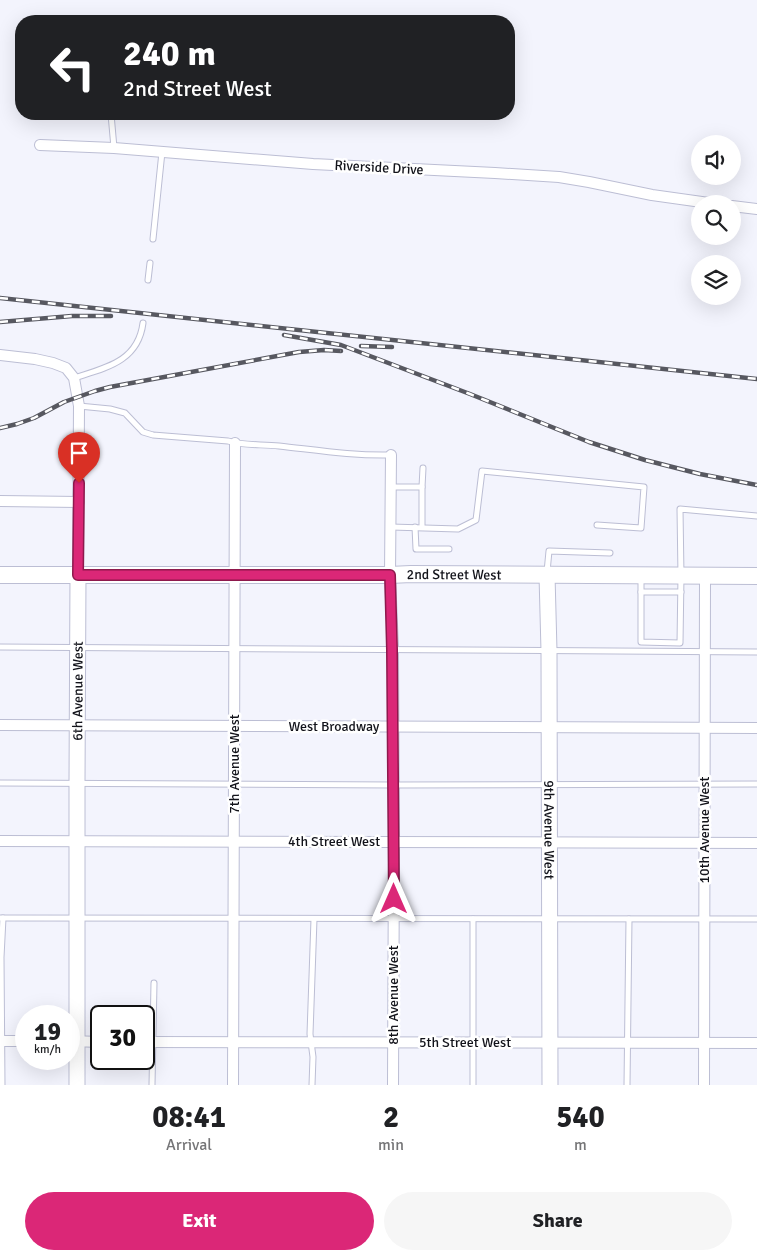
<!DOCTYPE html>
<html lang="en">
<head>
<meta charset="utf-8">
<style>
  body { margin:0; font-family:Signika,sans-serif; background:#f6f6f6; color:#202124; height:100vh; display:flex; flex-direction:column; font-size:19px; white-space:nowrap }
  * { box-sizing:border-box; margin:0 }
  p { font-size:16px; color:#757577 }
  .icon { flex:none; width:28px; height:28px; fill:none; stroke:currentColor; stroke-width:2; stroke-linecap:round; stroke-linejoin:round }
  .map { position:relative; height:1085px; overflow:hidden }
  .side { display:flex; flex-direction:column; background:#fff; flex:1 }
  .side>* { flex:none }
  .banner { position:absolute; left:15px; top:15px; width:500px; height:105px; border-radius:20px; box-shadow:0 5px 20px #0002; background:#202124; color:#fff; overflow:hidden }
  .fabs { position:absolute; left:691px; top:135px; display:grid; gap:10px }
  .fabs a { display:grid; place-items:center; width:50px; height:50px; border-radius:50%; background:#fff; box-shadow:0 5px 20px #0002; font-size:25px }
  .speed { position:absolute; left:15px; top:1005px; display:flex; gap:10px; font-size:25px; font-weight:700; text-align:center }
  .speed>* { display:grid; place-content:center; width:65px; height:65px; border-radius:50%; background:#fff; box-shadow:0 5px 20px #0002; line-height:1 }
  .speed small { font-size:12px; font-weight:400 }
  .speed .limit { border:2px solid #111; border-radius:8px; background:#fff; color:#111 }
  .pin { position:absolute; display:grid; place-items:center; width:42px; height:42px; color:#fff; margin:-51px -21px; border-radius:50% 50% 50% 0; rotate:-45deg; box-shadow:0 0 5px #0007 }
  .pin .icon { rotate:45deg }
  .me { position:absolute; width:55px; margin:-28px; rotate:0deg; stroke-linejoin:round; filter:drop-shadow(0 0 4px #0008) }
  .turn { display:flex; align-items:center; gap:18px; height:105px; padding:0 25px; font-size:22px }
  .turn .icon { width:65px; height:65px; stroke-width:2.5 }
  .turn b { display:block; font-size:35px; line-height:42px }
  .eta { display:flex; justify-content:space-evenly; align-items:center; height:85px; text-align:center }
  .eta b { font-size:30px; font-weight:800; line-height:35px }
  .primary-button { display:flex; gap:10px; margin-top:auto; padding:10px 25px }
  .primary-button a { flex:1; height:58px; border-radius:30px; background:#db2777; color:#fff; font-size:20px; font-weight:800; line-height:58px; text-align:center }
  .primary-button a+a { background:#f6f6f6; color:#202124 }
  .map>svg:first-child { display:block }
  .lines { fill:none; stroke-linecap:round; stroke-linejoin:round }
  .lane-casing { stroke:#bcbed4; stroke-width:7 }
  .street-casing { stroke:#bcbed4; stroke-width:12 }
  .secondary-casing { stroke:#bcbed4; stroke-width:17 }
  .primary-casing { stroke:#bcbed4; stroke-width:18 }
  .lane { stroke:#fff; stroke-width:5 }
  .street { stroke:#fff; stroke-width:10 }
  .secondary { stroke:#fff; stroke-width:15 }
  .primary { stroke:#fff; stroke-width:16 }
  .rail-casing { stroke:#575860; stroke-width:4.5 }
  .rail { stroke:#fff; stroke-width:2.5; stroke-dasharray:8; stroke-linecap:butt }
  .route-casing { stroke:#8e194d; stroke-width:12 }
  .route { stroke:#db2777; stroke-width:9 }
  .labels { text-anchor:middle; stroke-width:5; stroke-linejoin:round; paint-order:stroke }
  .street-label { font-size:14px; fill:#12131a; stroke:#fff }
</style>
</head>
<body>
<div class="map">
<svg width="757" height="1085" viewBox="0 0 757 1085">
  <rect width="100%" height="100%" fill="#f3f4fd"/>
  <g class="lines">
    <defs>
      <g id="lane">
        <polyline points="111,114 114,148"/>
        <polyline points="153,239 162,152"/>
        <polyline points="148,280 150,263"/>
        <path d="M74,378C105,368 138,362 143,323"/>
        <path d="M79,406L110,409L125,413L143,432L153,435L228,441C244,446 262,444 279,446C316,450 353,456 391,455"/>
        <polyline points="391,487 422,487 422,527"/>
        <polyline points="422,487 423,468"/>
        <polyline points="391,527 458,529 476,520 482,471 644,487 641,528 597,525"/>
        <polyline points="415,527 416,549 449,549"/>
        <polyline points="547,572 549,551 610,553"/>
        <polyline points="641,578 641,642 680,643 681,576 680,509 757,516"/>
        <polyline points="641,592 681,592"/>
        <polyline points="0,647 757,652"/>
        <polyline points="0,783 393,785 757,784"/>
        <polyline points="0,918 757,919"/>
        <polyline points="473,919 473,1085"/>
        <polyline points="2,1085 1,957 3,918"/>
        <polyline points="152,1085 154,983"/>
        <polyline points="312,1085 313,1057 310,1034 314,919"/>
        <polyline points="627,1085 629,919"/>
      </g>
      <g id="street">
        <polyline points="40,145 114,148 313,164 495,173 559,177 589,182 652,195 716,204"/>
        <polyline points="732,206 757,209"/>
        <polyline points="0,355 35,359 53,363 66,368 74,378 79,406 78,575"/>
        <polyline points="391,455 390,575 393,649 394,842 393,1085"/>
        <polyline points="0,501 79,502"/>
        <polyline points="0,725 757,728"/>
        <polyline points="0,841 757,843"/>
        <polyline points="0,1041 26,1041"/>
        <polyline points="69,1041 101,1042"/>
        <polyline points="144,1042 757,1043"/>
        <polyline points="233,1085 235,443"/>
        <polyline points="704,1085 705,576"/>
      </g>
      <g id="secondary">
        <path id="s1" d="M547,575L549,651L550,1085"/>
        <path id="s2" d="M77,1085V783L78,575"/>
      </g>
      <g id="primary">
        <path id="s3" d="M0,575H390L411,574L757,576"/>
      </g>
    </defs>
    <!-- lane casing -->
    <use href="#lane" class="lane-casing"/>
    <!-- street casing -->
    <use href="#street" class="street-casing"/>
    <!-- secondary casing -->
    <use href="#secondary" class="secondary-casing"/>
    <!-- primary casing -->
    <use href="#primary" class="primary-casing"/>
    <!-- lane -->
    <use href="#lane" class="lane"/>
    <!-- street -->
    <use href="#street" class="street"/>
    <!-- secondary -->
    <use href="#secondary" class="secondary"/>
    <!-- primary -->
    <use href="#primary" class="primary"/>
    <defs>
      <g id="rail">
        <polyline points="0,298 757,379"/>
        <polyline points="0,322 72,316 111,316"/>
        <polyline points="284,335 341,345 470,394 589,442 645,460 700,474 757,485"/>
        <polyline points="361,346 392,347"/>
        <polyline points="0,428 17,424 34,418 64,402 95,391 110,387 299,352 324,350 341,351"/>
      </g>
    </defs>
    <!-- rail casing -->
    <use href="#rail" class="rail-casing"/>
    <!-- rail -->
    <use href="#rail" class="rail"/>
  </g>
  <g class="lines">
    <defs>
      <polyline id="route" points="79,483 78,575 390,575 392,650 394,899"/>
    </defs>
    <!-- route casing -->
    <use href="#route" class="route-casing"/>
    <!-- route -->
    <use href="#route" class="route"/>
  </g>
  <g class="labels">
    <!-- street labels -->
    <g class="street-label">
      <text transform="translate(379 167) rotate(3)" y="5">Riverside Drive</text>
      <text dy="5" stroke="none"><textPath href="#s3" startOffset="454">2nd Street West</textPath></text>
      <text dy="5" stroke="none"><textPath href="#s2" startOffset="394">6th Avenue West</textPath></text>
      <text x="334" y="731">West Broadway</text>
      <text transform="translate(234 764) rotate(-90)" y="5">7th Avenue West</text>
      <text dy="5" stroke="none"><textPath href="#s1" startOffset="255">9th Avenue West</textPath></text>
      <text transform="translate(704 830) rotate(-90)" y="5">10th Avenue West</text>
      <text x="334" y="846">4th Street West</text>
      <text transform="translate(393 995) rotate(-90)" y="5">8th Avenue West</text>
      <text x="465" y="1047">5th Street West</text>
    </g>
  </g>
</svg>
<div class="fabs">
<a><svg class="icon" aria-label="sound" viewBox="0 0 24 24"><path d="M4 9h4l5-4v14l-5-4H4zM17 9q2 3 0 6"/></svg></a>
<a><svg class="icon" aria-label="search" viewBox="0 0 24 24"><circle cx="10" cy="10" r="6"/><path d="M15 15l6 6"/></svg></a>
<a><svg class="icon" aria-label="layers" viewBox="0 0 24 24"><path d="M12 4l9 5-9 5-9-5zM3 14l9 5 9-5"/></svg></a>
</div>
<div class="speed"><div>19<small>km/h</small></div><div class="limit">30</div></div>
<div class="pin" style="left:79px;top:483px;background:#d93025"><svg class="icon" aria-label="arrive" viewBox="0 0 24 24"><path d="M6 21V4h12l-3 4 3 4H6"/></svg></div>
<svg class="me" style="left:394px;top:899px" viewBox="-20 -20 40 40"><path d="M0-17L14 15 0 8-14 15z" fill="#db2777" stroke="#fff" stroke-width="4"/></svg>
<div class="banner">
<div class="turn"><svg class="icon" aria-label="left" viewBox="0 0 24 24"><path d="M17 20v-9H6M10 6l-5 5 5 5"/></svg><div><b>240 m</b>2nd Street West</div></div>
</div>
</div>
<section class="side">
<div class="eta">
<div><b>08:41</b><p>Arrival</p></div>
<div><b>2</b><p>min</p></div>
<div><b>540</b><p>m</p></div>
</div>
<div class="primary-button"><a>Exit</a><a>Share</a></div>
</section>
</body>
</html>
